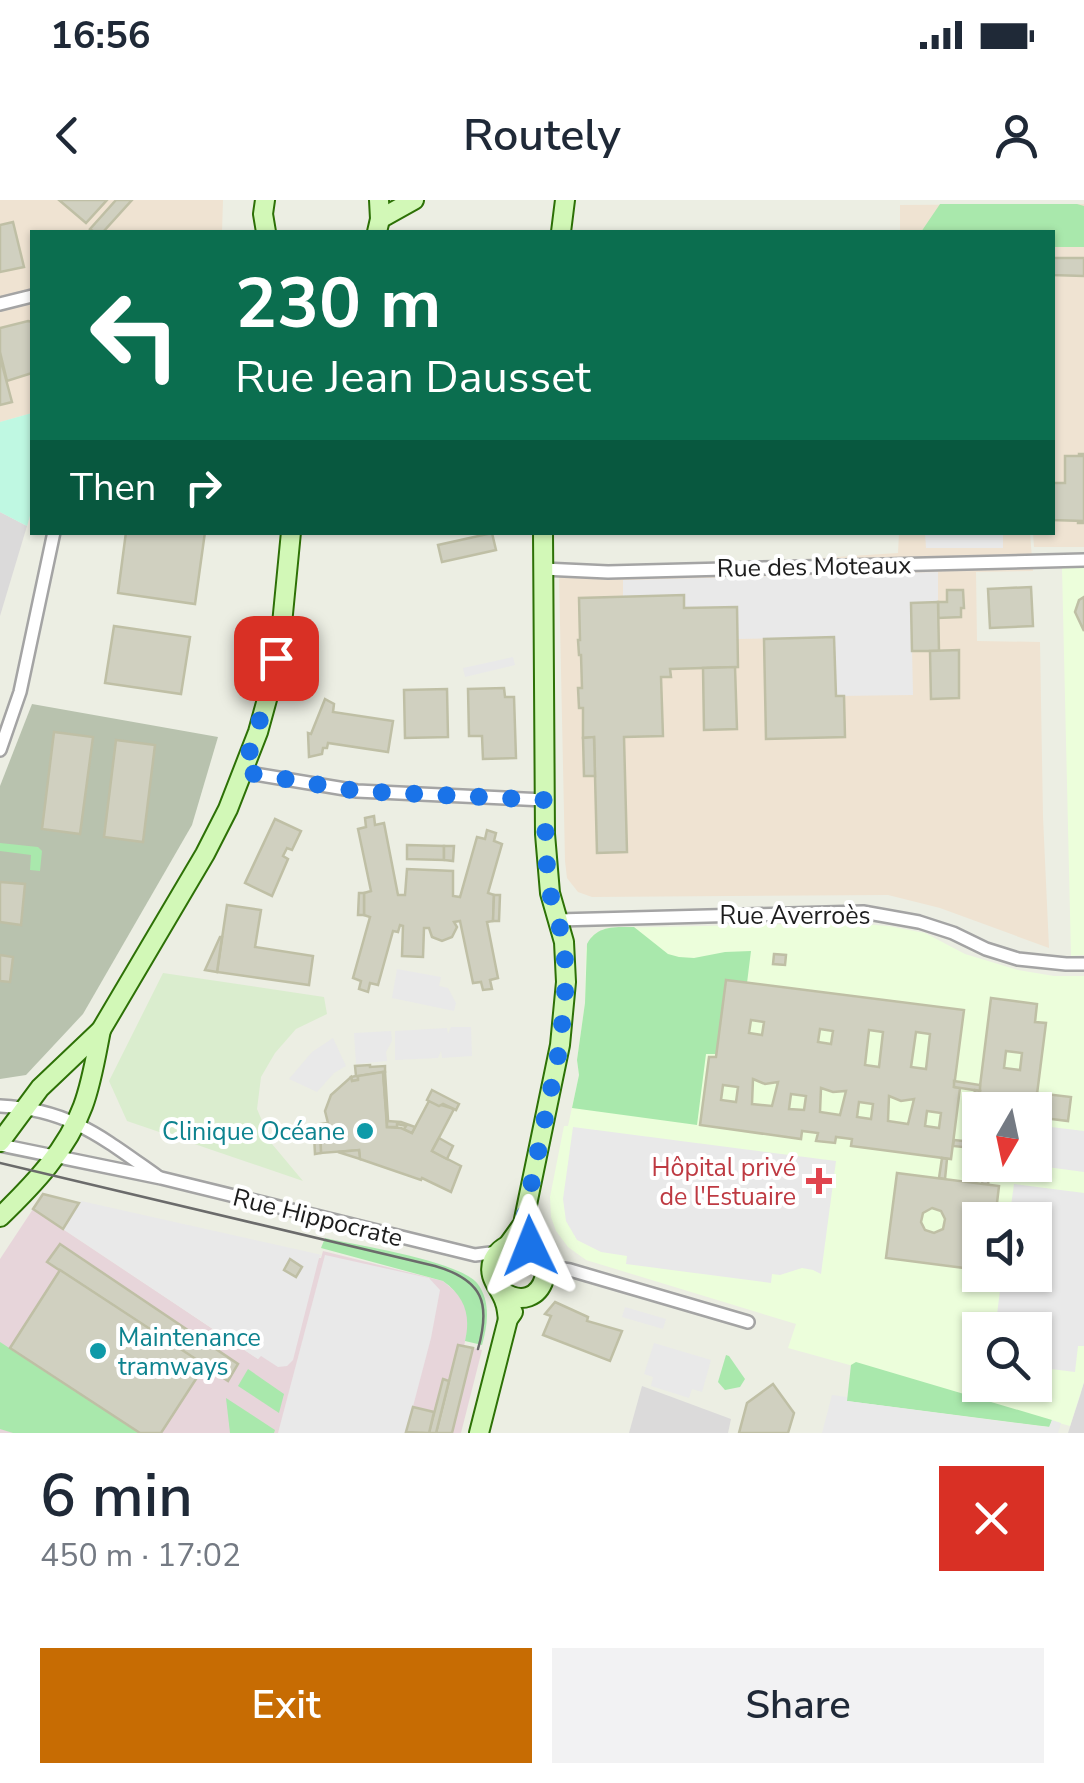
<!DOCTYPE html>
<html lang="en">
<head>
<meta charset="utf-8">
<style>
  body { margin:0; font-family:"Nunito Sans",sans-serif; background:#f2f2f3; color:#1f2937; height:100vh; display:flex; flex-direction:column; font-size:38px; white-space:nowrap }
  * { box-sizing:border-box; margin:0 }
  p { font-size:32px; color:#747a83 }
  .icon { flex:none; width:55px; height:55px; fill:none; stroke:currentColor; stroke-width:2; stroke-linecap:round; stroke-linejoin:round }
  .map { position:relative; height:1233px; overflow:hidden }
  .drawer { display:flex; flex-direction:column; background:#fff; flex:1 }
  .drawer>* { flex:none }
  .guide { position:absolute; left:30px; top:30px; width:1025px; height:305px; border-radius:0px; box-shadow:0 2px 8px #0004; background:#0b6e4f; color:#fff; overflow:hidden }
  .needle { width:65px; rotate:189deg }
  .buttons { position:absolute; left:962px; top:892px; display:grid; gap:20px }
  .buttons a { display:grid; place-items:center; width:90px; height:90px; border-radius:0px; background:#fff; box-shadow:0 2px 8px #0004; font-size:50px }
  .pin { position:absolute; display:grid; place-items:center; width:85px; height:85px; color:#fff; margin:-42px; border-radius:20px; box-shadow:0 5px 15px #0006 }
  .me { position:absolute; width:110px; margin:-55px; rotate:358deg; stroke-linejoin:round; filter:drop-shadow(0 0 8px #0008) }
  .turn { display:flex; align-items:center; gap:35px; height:210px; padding:0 40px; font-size:45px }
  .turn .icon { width:130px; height:130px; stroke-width:2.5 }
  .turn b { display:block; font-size:70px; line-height:85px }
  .then { display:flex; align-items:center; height:95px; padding:0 40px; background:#0003; gap:20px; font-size:38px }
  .round { display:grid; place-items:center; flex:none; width:105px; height:105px; border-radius:0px; background:#f2f2f3 }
  .summary { display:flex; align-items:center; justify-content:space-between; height:170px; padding:0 40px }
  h1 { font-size:60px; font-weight:600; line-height:75px }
  .button { display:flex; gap:20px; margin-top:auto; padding:20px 40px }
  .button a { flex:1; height:115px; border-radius:0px; background:#c76c03; color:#fff; font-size:40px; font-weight:600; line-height:115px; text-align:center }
  .button a+a { background:#f2f2f3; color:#1f2937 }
  .status { display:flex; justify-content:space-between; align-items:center; height:70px; padding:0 50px; background:#fff; direction:ltr }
  .status svg { height:28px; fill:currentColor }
  header { display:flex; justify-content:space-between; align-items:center; height:130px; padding:0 40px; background:#fff; font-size:45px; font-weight:600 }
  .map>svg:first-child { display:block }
  .residential { fill:#dbdada }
  .commercial { fill:#efe3d2 }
  .industrial { fill:#e7d5da }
  .education { fill:#ecfedb; fill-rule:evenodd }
  .construction { fill:#b8c2ae }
  .farmland { fill:#daedce }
  .grass { fill:#a9e8ac }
  .park { fill:#bff8e2 }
  .parking { fill:#e9e9e9 }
  .building { fill:#d0d0c0; stroke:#bfbfa5; stroke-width:2.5; fill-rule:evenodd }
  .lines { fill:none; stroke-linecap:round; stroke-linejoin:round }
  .street-casing { stroke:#a4a4a4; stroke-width:16 }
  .secondary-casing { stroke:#2d7106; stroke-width:22 }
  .street { stroke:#fff; stroke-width:11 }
  .secondary { stroke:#d2f8b7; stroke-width:18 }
  .tram { stroke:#6b6b6b; stroke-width:2.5 }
  .route { stroke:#1a73e8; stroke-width:18; stroke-dasharray:0 32.4 }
  .culture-dot { fill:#0f9aa8; stroke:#fff; stroke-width:4 }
  .health-dot { fill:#e0444e; stroke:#fff; stroke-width:4 }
  .labels { text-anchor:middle; stroke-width:8; stroke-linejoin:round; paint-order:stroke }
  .street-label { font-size:25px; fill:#1d1d1d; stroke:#fff }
  .culture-label { font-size:25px; fill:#0d838f; stroke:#fff; text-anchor:end }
  .health-label { font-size:25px; fill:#be3a42; stroke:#fff; text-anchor:end }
</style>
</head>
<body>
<div class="status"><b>16:56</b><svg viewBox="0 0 49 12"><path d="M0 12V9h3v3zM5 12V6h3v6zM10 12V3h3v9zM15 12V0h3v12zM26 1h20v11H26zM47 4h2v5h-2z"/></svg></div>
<header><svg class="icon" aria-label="back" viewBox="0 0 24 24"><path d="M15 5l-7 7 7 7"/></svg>Routely<svg class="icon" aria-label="person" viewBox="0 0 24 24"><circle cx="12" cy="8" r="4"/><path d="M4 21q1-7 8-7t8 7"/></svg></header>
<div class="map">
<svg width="1084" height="1233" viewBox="0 0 1084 1233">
  <rect width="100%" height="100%" fill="#eceee3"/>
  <!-- residential -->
  <g class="residential">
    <polygon points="0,312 27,326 0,416"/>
    <polygon points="1084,1182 1084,1233 1068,1233 1080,1196"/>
    <polygon points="642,1186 731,1219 728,1233 629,1233"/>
  </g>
  <!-- commercial -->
  <g class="commercial">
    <polygon points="0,0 223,0 222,32 32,32 32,213 0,222"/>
    <polygon points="1084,4 1084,347 1034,347 1033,333 1052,332 1052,32 900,32 900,5"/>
    <polygon points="899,333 1030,333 1033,371 976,372 977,441 1040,442 1043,617 1049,748 940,708 888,695 592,697 578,692 567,678 565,661 559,375 898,353"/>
  </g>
  <!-- industrial -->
  <polygon class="industrial" points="33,1009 258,1159 319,1058 321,1058 323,1051 443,1081 458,1094 464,1103 468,1115 468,1128 464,1146 482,1150 461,1233 0,1233 0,1059"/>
  <!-- education -->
  <g class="education">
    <polygon points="1062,368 1084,368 1084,755 1071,756"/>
    <path d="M848,723L888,726L925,733L965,754L1018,770L1054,776H1084V1182L1070,1226L788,1148L796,1124L586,1060L568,1047L556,1031L551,1017L550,997L564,926H568L579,875L577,860L585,803L586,749L592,736L606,728ZM980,910H1035V965H980ZM980,1020H1035V1075H980ZM980,1130H1035V1185H980Z"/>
  </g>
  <!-- construction -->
  <polygon class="construction" points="32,504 218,537 192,625 83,814 26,875 0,879 0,586"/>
  <!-- farmland -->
  <polygon class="farmland" points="163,773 324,797 327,814 296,829 275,853 261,877 257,909 272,944 303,981 127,921 109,881"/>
  <!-- grass -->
  <g class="grass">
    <polygon points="940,4 1077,4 1084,6 1084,47 1053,47 1052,32 921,32"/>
    <polygon points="0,643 38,647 42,651 40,671 30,670 31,655 0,651"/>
    <path d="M634,727L668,754L679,757L694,758L725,752L751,751L747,783L726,780L716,854H706L697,925L572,908L579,875L577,860L585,803L587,744C597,725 615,727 634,727Z"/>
    <path d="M325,1038C357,1045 458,1061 477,1083C491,1101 488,1124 482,1145L465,1141C471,1115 465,1097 443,1081L321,1048Z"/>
    <polygon points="0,1142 140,1233 13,1233 0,1229"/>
    <polygon points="726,1155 729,1156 745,1179 740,1187 725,1190 718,1182"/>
    <polygon points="856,1162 1052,1220 1050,1227 847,1201 851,1165"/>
    <polygon points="248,1169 284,1194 279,1213 238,1186"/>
    <polygon points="226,1198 275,1230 274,1233 230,1233"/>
  </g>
  <!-- park -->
  <polygon class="park" points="32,213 32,309 27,326 0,312 0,222"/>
  <!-- parking -->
  <g class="parking">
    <polygon points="925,333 1003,333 1003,348 926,348"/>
    <polygon points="938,372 938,402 911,403 913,495 836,496 834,437 737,439 736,407 684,408 683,395 623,396 623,380"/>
    <polygon points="513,457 515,465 465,477 463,468"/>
    <polygon points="397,769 441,777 439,786 448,788 456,803 454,811 392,798"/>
    <polygon points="451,827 471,827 472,856 442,858 441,851 438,858 395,860 395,831 447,828 448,834"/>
    <polygon points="391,831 392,841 386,852 387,861 356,864 354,833"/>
    <polygon points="333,838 346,866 334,873 317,892 289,879 312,852"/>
    <polygon points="1035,925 1084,931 1084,972 1032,965 1035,965"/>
    <polygon points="573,927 836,961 821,1074 813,1070 802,1068 780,1075 772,1074 771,1083 626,1064 627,1056 601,1052 577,1040 566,1021 563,999"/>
    <polygon points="1014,984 1084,993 1084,1146 1078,1146 1075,1172 1035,1167 1035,1130 995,1130 1002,1075 1035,1075 1035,1020 1009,1020"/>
    <polygon points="81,1001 322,1055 319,1058 293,1160 287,1166 278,1167 261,1156 258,1159 63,1029"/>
    <polygon points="325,1055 429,1078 440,1090 431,1138 406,1233 278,1233"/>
    <polygon points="625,1107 666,1119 663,1129 622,1117"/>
    <polygon points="654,1143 711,1160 702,1192 692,1189 689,1198 651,1186 653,1177 644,1174"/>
    <polygon points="832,1195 847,1197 847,1201 1038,1226 1049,1227 1052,1220 1061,1223 1058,1233 822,1233"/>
  </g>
  <!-- building -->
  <g class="building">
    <polygon points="59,0 107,0 86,23"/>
    <polygon points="116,0 132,0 103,32 94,32 90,29"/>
    <polygon points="13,22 24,67 0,72 0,25"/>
    <polygon points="1052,58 1084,58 1084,76 1052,75"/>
    <polygon points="28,121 32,122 32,173 7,181 0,152 0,128"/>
    <polygon points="0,157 12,202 0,205"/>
    <polygon points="1079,254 1084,254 1084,323 1078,323"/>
    <polygon points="1065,256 1084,256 1084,321 1052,320 1052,283 1065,283"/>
    <polygon points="126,332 205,332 195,404 118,393"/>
    <polygon points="492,333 496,350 442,362 438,345"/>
    <polygon points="1031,387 1033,426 990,428 988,389"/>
    <polygon points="947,390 963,390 964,408 961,408 961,417 938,418 938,402 947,402"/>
    <polygon points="684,395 684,408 737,407 738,467 670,469 671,477 661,477 663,536 624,537 627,652 597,653 594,537 583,538 583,508 579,508 578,488 582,488 581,455 579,455 578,440 580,440 579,398"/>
    <polygon points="1084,397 1084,431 1075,412 1079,400"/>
    <polygon points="938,402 939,451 912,451 911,403"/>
    <polygon points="114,426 190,437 181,494 105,483"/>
    <polygon points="834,437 836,496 844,496 845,537 766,539 764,439"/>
    <polygon points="959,450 959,498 931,499 930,451"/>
    <polygon points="735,467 737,529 704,530 703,468"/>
    <polygon points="504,488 505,497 514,497 516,558 483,559 482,536 469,536 468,489"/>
    <polygon points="447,489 448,537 405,538 404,490"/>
    <polygon points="325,499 334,504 333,512 393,521 388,552 328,543 327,548 323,548 322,554 309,557 308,533 311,534"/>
    <polygon points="54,532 93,537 80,634 42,629"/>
    <polygon points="594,537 595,576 584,576 583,538"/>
    <polygon points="116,540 155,545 143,642 104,637"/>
    <polygon points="374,616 375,625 384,623 398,695 405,695 407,669 453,671 453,696 460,697 477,637 485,639 487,630 496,633 494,641 502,644 488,693 494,695 493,721 487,722 498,778 490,780 492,789 483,790 481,782 473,783 460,721 454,722 457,727 452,737 442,741 432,737 429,728 424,728 423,757 402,756 403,726 400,725 398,732 393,731 378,785 370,783 368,792 359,789 361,781 353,778 370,717 364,715 364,693 371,691 358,629 366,627 365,618"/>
    <polygon points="275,619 301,631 292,650 287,648 283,656 288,659 272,696 245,683"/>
    <polygon points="407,645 444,646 444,660 407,659"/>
    <polygon points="444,646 454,646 453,661 444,660"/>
    <polygon points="0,682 25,684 21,725 0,722"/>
    <polygon points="359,693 364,693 364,715 358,715"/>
    <polygon points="494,695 500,695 499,721 493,721"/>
    <polygon points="227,705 261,710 255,747 313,756 309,785 217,772"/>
    <polygon points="220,737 222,737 217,772 205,770"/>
    <polygon points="774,754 786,755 785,765 773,764"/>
    <polygon points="0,755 13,757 10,782 0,781"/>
    <path d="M726,780L964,810L954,887L960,888L951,959L851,946L852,939L836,937L835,943L816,941L818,933L802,931L801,939L700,925L709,857H716ZM751,820L764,822L762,835L749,833ZM820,829L833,831L831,844L818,842ZM869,830L883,832L879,867L865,865ZM916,832L930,834L926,869L911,867ZM753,879L765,884L778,882L772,906L752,904ZM723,885L738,887L736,902L721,900ZM821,888L833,892L846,891L840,915L820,912ZM791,894L806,896L804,910L789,909ZM889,896L901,901L914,899L908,924L888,921ZM859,902L873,904L871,919L857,917ZM927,911L941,913L939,928L925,926Z"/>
    <path d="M991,798L1037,804L1035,822L1046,823L1035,910H980V951L972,950ZM1006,851L1022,853L1020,870L1004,868Z"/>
    <polygon points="370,865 370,867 385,866 385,872 358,876 358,880 352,881 351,877 356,876 355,866"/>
    <polygon points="383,872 387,927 401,928 412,933 429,901 454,909 432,951 461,966 451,992 422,978 421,980 360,959 359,950 321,953 320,924 328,923 325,911 331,895 351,877 352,881 358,880 358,876"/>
    <polygon points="383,872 385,872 388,920 387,921"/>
    <polygon points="954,881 980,885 980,891 954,887"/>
    <polygon points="432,890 459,904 456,910 443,904 439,906 427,900"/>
    <polygon points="975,890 980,891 973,942 968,942"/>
    <polygon points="1037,893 1071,897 1068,921 1035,917"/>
    <polygon points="387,921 401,922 415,927 412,933 404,929 406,926 397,924 397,927 387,927"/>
    <polygon points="314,935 320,935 321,953 315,954"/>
    <polygon points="439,938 453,946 447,959 432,951"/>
    <polygon points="954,940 973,942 972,948 953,946"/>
    <polygon points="359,950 360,959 338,952"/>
    <polygon points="942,958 947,959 945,979 939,978"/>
    <polygon points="984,965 990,965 988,985 982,984"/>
    <path d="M897,973L999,986L995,1020H980V1070L886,1058ZM932,1008L941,1011L945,1019L943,1029L934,1033L925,1030L921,1022L923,1013Z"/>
    <polygon points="43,994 79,1003 63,1029 33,1009"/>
    <polygon points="60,1044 238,1164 228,1181 47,1062"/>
    <polygon points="290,1059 302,1067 296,1077 284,1070"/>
    <polygon points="60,1070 205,1165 161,1233 140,1233 10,1148"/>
    <polygon points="555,1102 588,1117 587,1121 622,1131 610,1161 543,1135 551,1116 545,1114"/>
    <polygon points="458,1145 473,1148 452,1233 436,1233"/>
    <polygon points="443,1179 449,1181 436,1233 429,1233"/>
    <polygon points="773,1184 794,1213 788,1233 739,1233 747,1203"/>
    <polygon points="413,1207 434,1212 429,1233 406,1232"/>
  </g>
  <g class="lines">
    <defs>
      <g id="street">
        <polyline points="0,104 32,96"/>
        <polyline points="543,369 608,372 1084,360"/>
        <polyline points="0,550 20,492 54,332"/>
        <polyline points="243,572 357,591 544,600"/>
        <polyline points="558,720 863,712 919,722 953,733 986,749 1018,759 1066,764 1084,764"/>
        <path d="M0,906C69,909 103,938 157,976"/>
        <polyline points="0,945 161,978 475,1055 498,1052"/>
        <polyline points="546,1071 557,1068 570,1070 748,1122"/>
      </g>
      <g id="secondary">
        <polyline points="265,0 263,14 266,32"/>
        <polyline points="380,19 414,0"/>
        <polyline points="377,32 380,19 379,0"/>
        <polyline points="561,32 565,0"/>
        <polyline points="0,942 40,888 101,830 205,654 228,609 258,532 269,492 282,424 291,332"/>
        <path d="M0,1017C33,985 67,950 83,906C92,882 96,855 101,830"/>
        <polyline points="508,1045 523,1024 560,845 566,782 564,742 550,693 545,634 543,332"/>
        <path d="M499,1089C546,1125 566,1041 518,1043C507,1044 498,1050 493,1060C486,1078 501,1088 505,1103C507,1108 507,1114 508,1119"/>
        <polyline points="479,1233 508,1119 513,1112"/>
      </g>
    </defs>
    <!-- street casing -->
    <use href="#street" class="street-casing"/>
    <!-- secondary casing -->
    <use href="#secondary" class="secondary-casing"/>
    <!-- street -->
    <use href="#street" class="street"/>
    <!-- secondary -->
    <use href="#secondary" class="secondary"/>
    <!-- tram -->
    <path class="tram" d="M0,963L435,1066C483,1080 491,1103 478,1149"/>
  </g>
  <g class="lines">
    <!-- route -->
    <polyline class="route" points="276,458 269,492 243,572 357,591 544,600 547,668 550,693 564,742 566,782 560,846 523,1024 530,1046"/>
  </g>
  <!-- markers -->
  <g class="culture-dot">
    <circle cx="365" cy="931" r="10"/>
    <circle cx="98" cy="1151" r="10"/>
  </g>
  <path class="health-dot" d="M814 966h10v10h10v10h-10v10h-10v-10h-10v-10h10z"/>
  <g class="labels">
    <!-- street labels -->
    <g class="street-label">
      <text transform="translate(814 366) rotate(-1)" y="9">Rue des Moteaux</text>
      <text x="795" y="724">Rue Averroès</text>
      <text transform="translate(318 1017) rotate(14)" y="9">Rue Hippocrate</text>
    </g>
    <!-- culture labels -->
    <g class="culture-label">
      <text x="345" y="940">Clinique Océane</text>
      <text x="118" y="1146" text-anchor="start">Maintenance<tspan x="118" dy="29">tramways</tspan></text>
    </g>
    <!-- health labels -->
    <g class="health-label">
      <text x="796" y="976">Hôpital privé<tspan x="796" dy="29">de l'Estuaire</tspan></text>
    </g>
  </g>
</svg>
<div class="buttons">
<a><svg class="needle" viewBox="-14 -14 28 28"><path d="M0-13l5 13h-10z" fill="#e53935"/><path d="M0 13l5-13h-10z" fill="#747a83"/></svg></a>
<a><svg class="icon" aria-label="sound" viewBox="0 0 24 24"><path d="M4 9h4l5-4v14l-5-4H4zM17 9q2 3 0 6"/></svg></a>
<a><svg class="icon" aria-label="search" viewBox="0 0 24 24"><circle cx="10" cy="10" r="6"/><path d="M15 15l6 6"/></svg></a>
</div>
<div class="pin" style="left:276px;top:458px;background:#d93025"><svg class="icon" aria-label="arrive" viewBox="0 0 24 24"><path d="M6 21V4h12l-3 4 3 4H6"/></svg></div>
<svg class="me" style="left:530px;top:1046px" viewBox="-20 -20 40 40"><path d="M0-17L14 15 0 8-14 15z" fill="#1a73e8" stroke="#fff" stroke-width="4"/></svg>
<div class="guide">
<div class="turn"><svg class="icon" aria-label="left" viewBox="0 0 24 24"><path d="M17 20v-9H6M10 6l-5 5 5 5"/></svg><div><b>230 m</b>Rue Jean Dausset</div></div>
<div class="then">Then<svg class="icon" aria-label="right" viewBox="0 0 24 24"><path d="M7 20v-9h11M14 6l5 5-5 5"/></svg></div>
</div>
</div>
<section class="drawer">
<div class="summary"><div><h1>6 min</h1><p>450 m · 17:02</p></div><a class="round" style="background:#d93025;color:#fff"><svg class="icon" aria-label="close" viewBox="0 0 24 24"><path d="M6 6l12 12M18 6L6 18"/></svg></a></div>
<div class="button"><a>Exit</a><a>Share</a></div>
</section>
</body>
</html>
